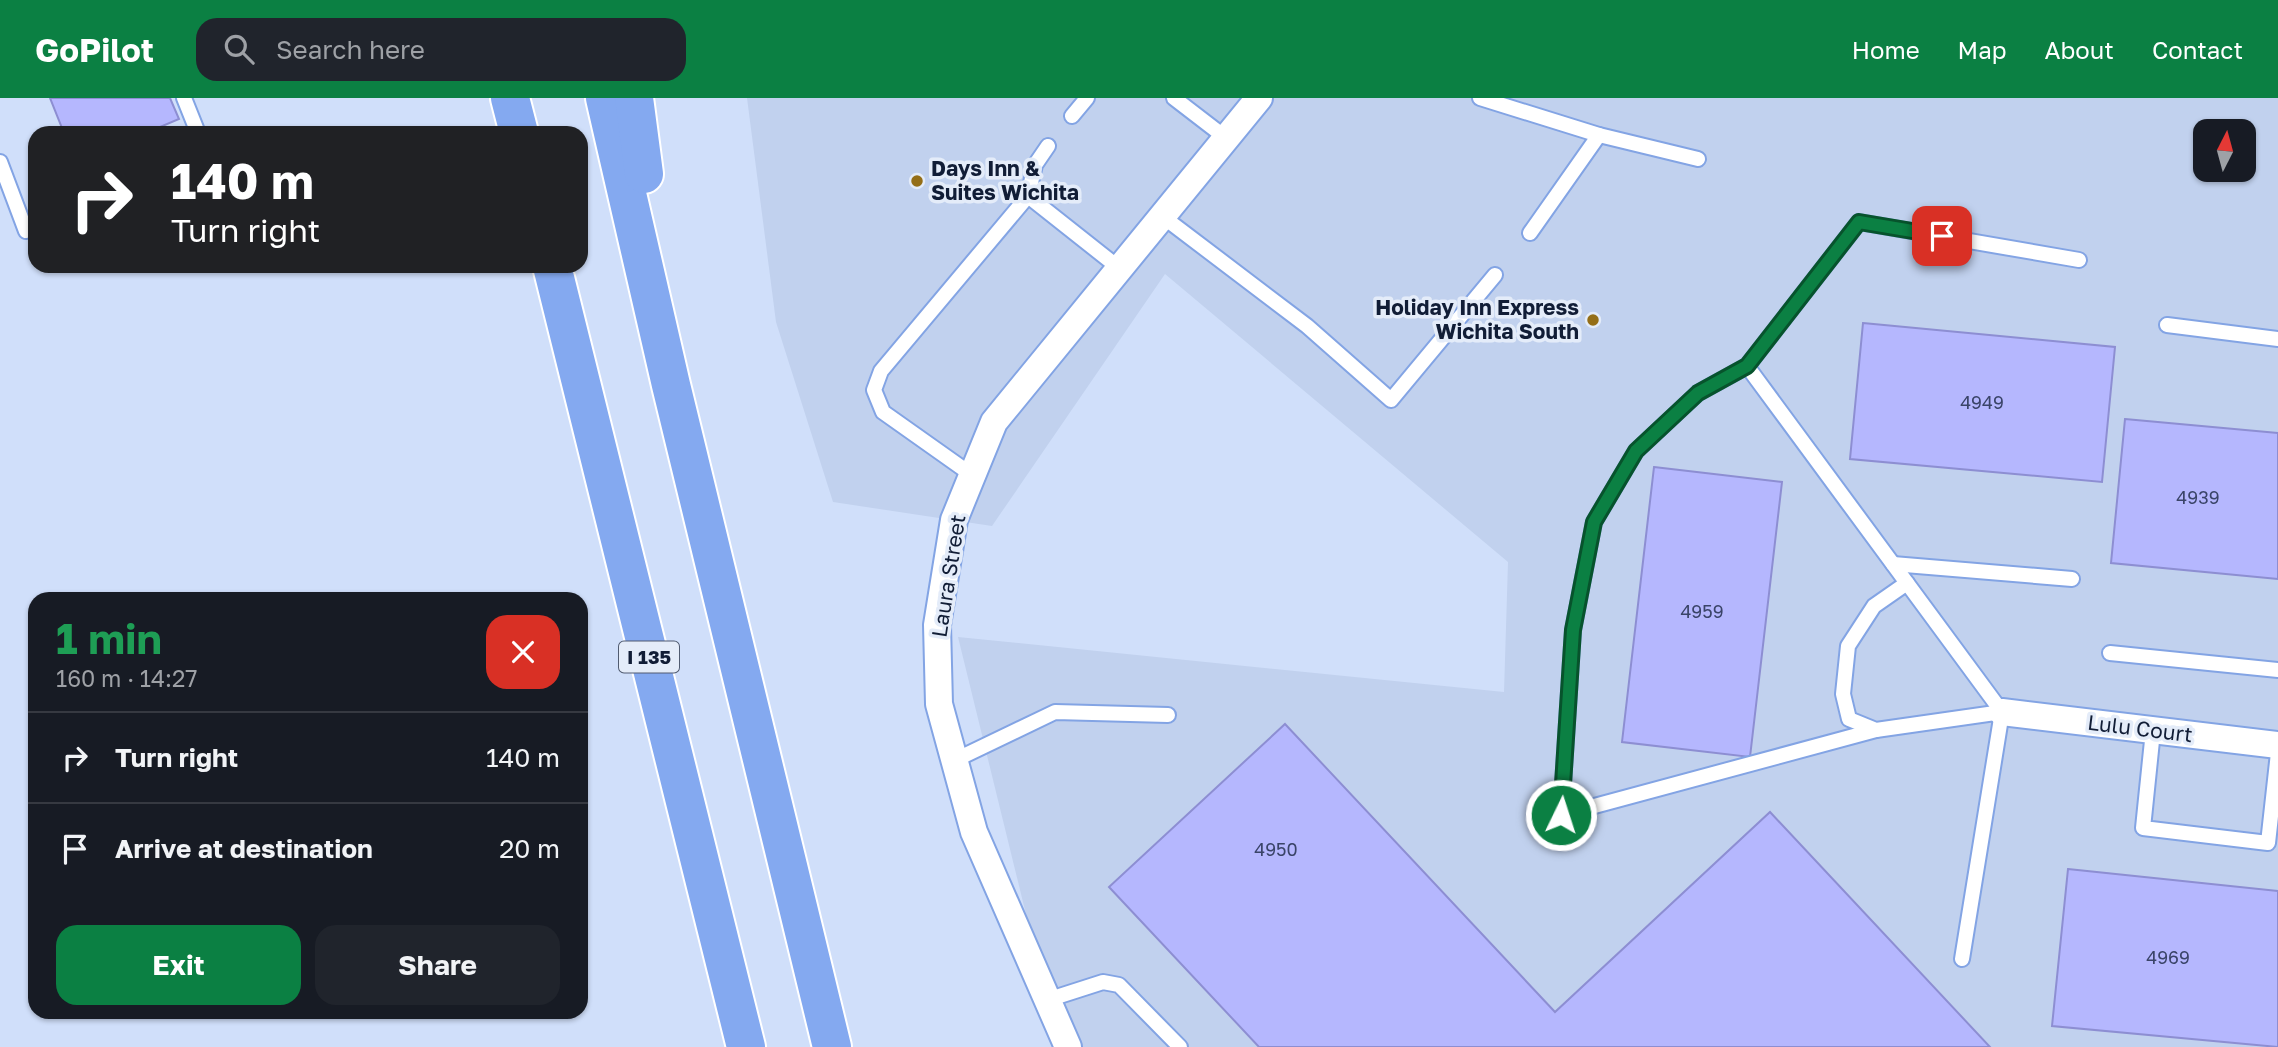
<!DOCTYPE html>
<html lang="en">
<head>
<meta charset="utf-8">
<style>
  body { margin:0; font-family:"Golos Text",sans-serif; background:#20242c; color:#f1f3f6; height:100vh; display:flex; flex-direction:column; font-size:26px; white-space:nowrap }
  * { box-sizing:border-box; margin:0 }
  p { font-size:23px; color:#9ea1a6 }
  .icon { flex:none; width:38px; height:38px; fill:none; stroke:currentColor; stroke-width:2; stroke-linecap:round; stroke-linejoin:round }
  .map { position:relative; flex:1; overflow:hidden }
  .panel { position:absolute; left:28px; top:494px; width:560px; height:427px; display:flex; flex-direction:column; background:#171b24; border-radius:21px; box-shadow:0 2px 5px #0004 }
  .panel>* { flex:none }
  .hud { position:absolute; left:28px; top:28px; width:560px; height:147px; border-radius:21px; box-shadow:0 2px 5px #0004; background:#202124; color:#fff; overflow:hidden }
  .needle { width:46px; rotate:6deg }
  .fabs { position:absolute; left:2193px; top:21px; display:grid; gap:14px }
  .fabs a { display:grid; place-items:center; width:63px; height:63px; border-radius:14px; background:#171b24; box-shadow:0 2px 5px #0004; font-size:35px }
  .pin { position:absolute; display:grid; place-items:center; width:60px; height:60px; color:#fff; margin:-30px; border-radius:14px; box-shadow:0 4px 10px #0006 }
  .me { position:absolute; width:77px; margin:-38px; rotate:4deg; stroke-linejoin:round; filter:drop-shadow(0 0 5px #0008) }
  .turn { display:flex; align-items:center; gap:24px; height:147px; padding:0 28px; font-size:32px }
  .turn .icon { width:91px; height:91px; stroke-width:2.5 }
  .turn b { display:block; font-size:49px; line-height:60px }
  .round { display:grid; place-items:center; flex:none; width:74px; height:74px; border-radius:21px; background:#20242c }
  .summary { display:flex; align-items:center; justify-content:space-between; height:119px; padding:0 28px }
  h1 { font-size:42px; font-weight:700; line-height:52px; color:#1e9e55 }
  .action { display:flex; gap:14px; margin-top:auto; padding:14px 28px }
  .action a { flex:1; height:80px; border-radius:21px; background:#0b8043; color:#fff; font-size:28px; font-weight:700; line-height:80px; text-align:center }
  .action a+a { background:#20242c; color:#f1f3f6 }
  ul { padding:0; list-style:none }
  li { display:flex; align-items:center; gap:21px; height:91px; padding:0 28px; border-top:2px solid #363941 }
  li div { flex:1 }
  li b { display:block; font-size:26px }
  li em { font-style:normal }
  header { display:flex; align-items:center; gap:42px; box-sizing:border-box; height:98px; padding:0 35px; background:#0b8043; color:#fff }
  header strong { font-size:33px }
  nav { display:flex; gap:38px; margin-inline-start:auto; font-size:24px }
  .search { width:490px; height:63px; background:#20242c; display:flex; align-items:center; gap:18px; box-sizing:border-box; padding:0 24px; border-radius:21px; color:#9ea1a6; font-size:26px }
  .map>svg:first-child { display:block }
  .built { fill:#c1d1ee; fill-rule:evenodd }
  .building { fill:#b5b7fe; stroke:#8d8ed2; stroke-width:2 }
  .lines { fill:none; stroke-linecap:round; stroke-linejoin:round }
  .service-casing { stroke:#83a4e4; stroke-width:18 }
  .minor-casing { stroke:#83a4e4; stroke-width:30 }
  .motorway-casing { stroke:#fff; stroke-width:42 }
  .service { stroke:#fff; stroke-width:14 }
  .minor { stroke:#fff; stroke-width:26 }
  .motorway { stroke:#84a9f0; stroke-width:38 }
  .route-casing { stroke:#07532c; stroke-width:18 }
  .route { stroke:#0b8043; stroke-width:12 }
  .poi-dot { fill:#946e17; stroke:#e4ecf9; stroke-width:2.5 }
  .labels { text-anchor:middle; stroke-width:7; stroke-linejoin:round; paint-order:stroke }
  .number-label { font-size:18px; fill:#3a4468 }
  .shield { fill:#e4ecf9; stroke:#505b70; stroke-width:2 }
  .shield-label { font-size:19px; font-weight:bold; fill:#111d36 }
  .poi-label { font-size:21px; font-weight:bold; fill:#111d36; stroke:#e4ecf9; text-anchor:start }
  .street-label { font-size:21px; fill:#111d36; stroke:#e4ecf9 }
</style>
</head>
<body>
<header>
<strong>GoPilot</strong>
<div class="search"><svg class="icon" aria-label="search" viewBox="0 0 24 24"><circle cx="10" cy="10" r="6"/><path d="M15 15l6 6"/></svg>Search here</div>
<nav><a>Home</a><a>Map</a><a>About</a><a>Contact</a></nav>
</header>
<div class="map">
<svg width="2278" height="949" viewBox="0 0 2278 949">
  <rect width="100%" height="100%" fill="#d0dffa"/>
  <!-- built -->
  <path class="built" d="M747,0H2278V949H1068L1047,902L958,539L1504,594L1508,464L1165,176L992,428L833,404L776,224ZM2205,33H2244V72H2205Z"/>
  <!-- building -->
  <g class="building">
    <polygon points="50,0 170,0 179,21 146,35 64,35"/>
    <polygon points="1863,225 2115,249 2102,384 1850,361"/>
    <polygon points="2125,321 2278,335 2278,481 2111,465"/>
    <polygon points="1654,369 1782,384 1750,659 1622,644"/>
    <polygon points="1285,626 1555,914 1770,714 1990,949 1259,949 1109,789"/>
    <polygon points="2068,771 2278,793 2278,949 2052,928"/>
  </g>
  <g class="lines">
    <defs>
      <g id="service">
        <polyline points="184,0 198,35"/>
        <polyline points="1174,0 1226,40"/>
        <polyline points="1480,0 1599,37 1698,61"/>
        <polyline points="1072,18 1087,0"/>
        <polyline points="0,64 26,133 35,131"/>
        <polyline points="1028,98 1119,170"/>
        <polyline points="1162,118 1307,228 1391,302 1495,177"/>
        <polyline points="1530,135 1599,37"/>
        <polyline points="2167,227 2278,241"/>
        <polyline points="1747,268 1698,295 1636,353 1594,424 1573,532 1561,717 1876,632"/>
        <polyline points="972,377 883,314 874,292 881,273 1028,98 1035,67 1048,48"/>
        <polyline points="1893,466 2072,481"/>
        <polyline points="1907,485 1874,508 1848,548 1843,596 1849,621 1876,632 2002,614"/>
        <polyline points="2110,555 2278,572"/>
        <polyline points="2153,633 2143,730 2268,745 2278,655"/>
        <polyline points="955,662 1055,614 1168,617"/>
        <polyline points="1962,861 2002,614 1747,268 1859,124 2079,162"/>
        <polyline points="1047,902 1103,884 1119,887 1180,949"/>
      </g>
      <g id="minor">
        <polyline points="2002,614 2278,647"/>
        <polyline points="1068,949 974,734 939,606 937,527 954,422 994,324 1259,0"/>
      </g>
      <g id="motorway">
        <polyline points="510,0 519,35"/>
        <polyline points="605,0 671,287 832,949"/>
        <polyline points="634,0 644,76"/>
        <polyline points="552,168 746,949"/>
      </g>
    </defs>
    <!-- service casing -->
    <use href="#service" class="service-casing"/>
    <!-- minor casing -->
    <use href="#minor" class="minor-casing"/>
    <!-- motorway casing -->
    <use href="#motorway" class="motorway-casing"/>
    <!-- service -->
    <use href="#service" class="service"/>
    <!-- minor -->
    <use href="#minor" class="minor"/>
    <!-- motorway -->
    <use href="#motorway" class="motorway"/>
  </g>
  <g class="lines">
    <defs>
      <polyline id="route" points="1561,717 1573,532 1594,424 1636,353 1698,295 1747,268 1859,124 1942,138"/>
    </defs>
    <!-- route casing -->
    <use href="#route" class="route-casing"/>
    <!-- route -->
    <use href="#route" class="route"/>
  </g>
  <!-- markers -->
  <g class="poi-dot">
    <circle cx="917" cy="83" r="7"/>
    <circle cx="1593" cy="222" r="7"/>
  </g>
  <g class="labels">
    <!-- number labels -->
    <g class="number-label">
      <text x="1982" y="311">4949</text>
      <text x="2198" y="406">4939</text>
      <text x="1702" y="520">4959</text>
      <text x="1276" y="758">4950</text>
      <text x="2168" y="866">4969</text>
    </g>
    <!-- shield labels -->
    <rect class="shield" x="619" y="543.5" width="60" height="31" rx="5"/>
    <g class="shield-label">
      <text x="649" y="566">I 135</text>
    </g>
    <!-- poi labels -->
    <g class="poi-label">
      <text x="931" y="78">Days Inn &amp;<tspan x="931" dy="24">Suites Wichita</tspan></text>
      <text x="1579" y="217" text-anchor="end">Holiday Inn Express<tspan x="1579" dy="24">Wichita South</tspan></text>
    </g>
    <!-- street labels -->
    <g class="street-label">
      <text transform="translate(949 478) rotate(-81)" y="7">Laura Street</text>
      <text transform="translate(2140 631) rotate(7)" y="7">Lulu Court</text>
    </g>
  </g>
</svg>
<div class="fabs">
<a><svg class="needle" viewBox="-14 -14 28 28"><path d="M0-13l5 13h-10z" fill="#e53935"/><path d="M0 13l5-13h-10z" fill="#9ea1a6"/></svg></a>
</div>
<div class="pin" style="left:1942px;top:138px;background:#d93025"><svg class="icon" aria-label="arrive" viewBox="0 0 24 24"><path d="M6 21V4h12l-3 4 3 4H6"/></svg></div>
<svg class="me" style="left:1561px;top:717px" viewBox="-20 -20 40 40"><circle r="17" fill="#0b8043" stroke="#fff" stroke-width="3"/><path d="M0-11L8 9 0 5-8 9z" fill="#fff"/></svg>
<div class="hud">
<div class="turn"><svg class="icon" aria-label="right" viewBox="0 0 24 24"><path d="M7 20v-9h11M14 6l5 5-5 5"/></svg><div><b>140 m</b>Turn right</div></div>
</div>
<section class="panel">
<div class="summary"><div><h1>1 min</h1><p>160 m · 14:27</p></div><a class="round" style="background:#d93025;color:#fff"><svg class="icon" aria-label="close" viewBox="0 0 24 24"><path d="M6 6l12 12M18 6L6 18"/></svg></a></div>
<ul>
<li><svg class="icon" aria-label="right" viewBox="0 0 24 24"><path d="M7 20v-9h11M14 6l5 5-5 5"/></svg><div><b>Turn right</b></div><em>140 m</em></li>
<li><svg class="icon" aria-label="arrive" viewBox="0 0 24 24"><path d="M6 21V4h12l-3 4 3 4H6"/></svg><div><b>Arrive at destination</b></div><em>20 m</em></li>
</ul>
<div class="action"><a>Exit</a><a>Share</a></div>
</section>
</div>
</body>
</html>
